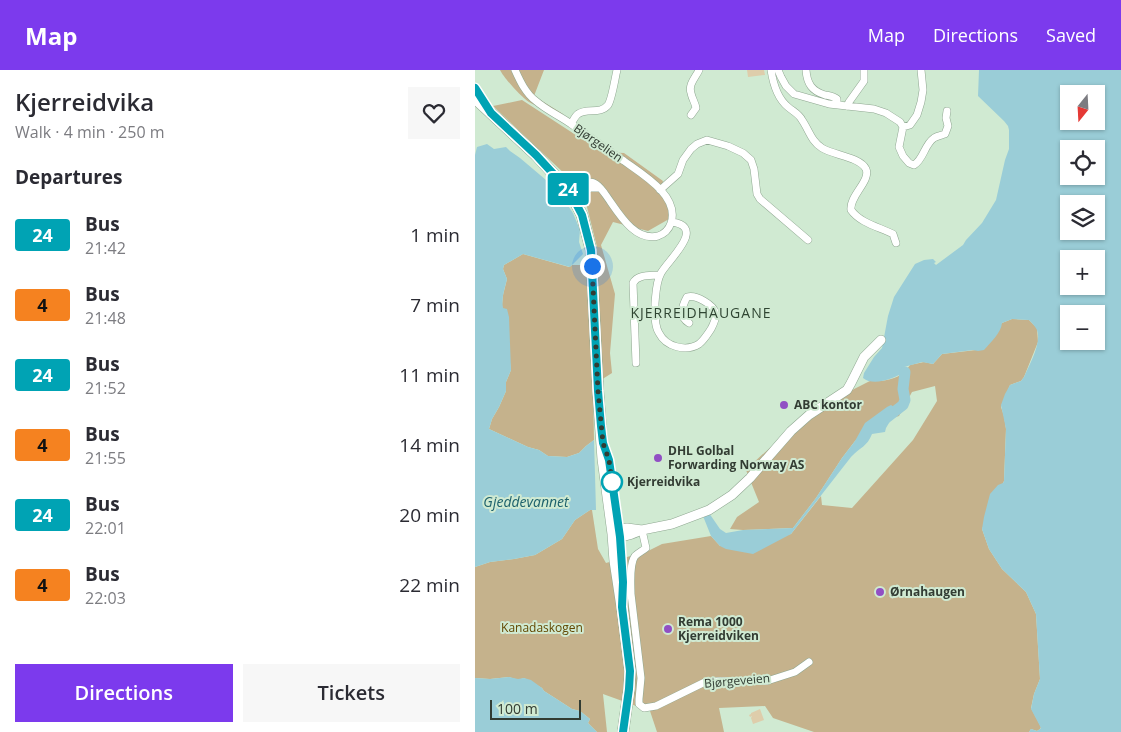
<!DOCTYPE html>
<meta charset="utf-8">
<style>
:root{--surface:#fff;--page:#f7f7f7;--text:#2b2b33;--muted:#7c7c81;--accent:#7c3aed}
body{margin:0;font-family:"Open Sans",sans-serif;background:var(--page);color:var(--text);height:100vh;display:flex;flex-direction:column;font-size:19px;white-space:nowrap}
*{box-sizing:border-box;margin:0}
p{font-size:16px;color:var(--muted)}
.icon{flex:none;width:28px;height:28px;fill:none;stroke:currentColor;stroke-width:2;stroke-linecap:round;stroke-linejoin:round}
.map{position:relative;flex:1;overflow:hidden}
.sheet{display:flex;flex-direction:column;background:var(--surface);width:475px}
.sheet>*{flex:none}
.badge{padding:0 10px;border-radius:4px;font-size:18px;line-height:32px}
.needle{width:32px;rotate:198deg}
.tools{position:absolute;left:585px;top:15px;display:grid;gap:10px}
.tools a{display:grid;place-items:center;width:45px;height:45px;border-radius:0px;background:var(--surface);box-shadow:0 1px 4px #0004;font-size:25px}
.scale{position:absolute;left:15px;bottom:12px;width:91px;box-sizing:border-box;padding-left:5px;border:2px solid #323c33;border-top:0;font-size:14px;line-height:18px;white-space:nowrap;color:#323c33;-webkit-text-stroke:4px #d0ead2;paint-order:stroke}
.you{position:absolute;width:25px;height:25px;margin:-12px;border:4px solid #fff;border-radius:50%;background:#1a73e8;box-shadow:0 0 0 8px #1a73e833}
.map>.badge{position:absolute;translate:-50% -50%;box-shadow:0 0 0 2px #fff}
h2{padding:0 15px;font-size:19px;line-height:45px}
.round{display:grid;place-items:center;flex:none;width:52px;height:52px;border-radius:0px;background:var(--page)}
.summary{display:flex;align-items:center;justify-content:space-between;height:85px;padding:0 15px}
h1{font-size:24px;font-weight:600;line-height:38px}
.action{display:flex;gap:10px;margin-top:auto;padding:10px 15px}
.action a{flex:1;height:58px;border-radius:0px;background:var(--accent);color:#fff;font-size:20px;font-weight:600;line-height:58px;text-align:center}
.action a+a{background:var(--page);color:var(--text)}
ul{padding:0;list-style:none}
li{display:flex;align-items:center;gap:15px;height:70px;padding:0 15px}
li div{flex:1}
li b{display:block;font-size:19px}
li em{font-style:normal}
li .badge{min-width:55px;font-weight:700;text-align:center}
header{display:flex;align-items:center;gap:30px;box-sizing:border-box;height:70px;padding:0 25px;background:var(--accent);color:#fff}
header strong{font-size:24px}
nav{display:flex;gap:28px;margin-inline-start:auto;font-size:18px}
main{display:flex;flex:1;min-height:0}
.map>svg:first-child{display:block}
.green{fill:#decdab}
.forest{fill:#c5b28c}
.water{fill:#9acdd7;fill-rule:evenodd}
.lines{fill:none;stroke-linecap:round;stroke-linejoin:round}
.river{stroke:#9acdd7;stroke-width:11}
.minor-casing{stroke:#8fa791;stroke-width:8}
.tertiary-casing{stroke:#8fa791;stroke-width:10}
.primary-casing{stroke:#8fa791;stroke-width:12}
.minor{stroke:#fff;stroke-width:7}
.tertiary{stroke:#fff;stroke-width:9}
.primary{stroke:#fff;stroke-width:11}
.line-casing{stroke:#fff;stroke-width:11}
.line{stroke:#00a3b4;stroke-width:8}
.walk{stroke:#323c33;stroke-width:5;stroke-dasharray:0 9}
.poi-dot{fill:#914fc4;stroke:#d0ead2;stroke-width:2}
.stop-dot{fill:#fff;stroke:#00a3b4;stroke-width:2.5}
.labels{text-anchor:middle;stroke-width:4;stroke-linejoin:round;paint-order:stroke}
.street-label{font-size:12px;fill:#323c33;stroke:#d0ead2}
.poi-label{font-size:12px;font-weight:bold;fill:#323c33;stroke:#d0ead2;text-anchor:start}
.stop-label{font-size:12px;font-weight:bold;fill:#323c33;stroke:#d0ead2;text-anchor:start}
.park-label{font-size:12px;fill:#624701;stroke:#d0ead2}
.neighbourhood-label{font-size:14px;letter-spacing:1px;fill:#2f4532;stroke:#d0ead2}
.water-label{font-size:14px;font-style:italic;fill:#1d616c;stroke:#d0ead2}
</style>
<header>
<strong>Map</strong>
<nav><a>Map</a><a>Directions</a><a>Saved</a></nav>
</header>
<main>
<section class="sheet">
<div class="summary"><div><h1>Kjerreidvika</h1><p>Walk · 4 min · 250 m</p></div><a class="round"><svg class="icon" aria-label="heart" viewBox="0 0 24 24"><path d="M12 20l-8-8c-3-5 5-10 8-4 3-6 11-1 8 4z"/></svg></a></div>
<h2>Departures</h2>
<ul>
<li><span class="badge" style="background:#00a3b4;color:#fff">24</span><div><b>Bus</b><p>21:42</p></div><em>1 min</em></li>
<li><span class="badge" style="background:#f58220;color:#111">4</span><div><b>Bus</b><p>21:48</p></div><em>7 min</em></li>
<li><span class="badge" style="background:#00a3b4;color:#fff">24</span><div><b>Bus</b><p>21:52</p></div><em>11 min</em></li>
<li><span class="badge" style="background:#f58220;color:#111">4</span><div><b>Bus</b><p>21:55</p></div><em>14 min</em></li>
<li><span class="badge" style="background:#00a3b4;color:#fff">24</span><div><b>Bus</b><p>22:01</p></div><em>20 min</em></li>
<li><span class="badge" style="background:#f58220;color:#111">4</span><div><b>Bus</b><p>22:03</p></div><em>22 min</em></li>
</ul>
<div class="action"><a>Directions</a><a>Tickets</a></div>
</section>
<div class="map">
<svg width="646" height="662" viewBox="0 0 646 662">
<rect width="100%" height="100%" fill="#d0ead2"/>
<path class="green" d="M272,0H289L290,5L273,7Z
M285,639L289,650L278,654L276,648L277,646L275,647L274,645L276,644V643Z"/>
<path class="forest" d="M25,0H69L59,26L88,44C78,43 63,37 54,32C46,27 29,8 25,0Z
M47,30L127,82L149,83L188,111L185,123L201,145L173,161L138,152L126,175L140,224L135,283L137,303L118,315L119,370L111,376L104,383L92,387L73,386L64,380L53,377L14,359L17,349L24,337L31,321V312L36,300L27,235L28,225L32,209L28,199L29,195L48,184L94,197L97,195H119L122,177L112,137L93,107L18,36Z
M537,249L554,250L562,258L563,272L549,307L546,311L535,315L526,337L529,346L531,359L529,411L507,459L514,479L527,499L551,522L561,544L565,609L559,624L556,638L566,657L565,659L562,661L556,659L554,662H339L298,648L290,636L244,638L249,662H182L175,641L128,624L132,662H122L113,653L115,649L105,641L97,639L80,628L69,621L67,618L49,608L43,610L34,607L15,609L0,608V497L15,492L39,489L60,485L87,469L100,450L115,440H117L123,479L131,493L173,481L187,474L236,466L245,476L316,464L346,426L347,435L377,438L438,370L462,331L460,316L437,322L424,346L417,348L421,341L380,371L367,388L341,428L318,458L268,460L255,459L262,447L284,432L271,400C305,367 339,340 381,318C386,316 390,313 395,311C398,310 402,311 406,311C419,309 428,306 435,295L449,292L458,294L467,284L501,280L527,253Z"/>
<path class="water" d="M504,0H646V662H554L556,659L562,661L565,659L566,658L556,639L559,624L565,609L561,544L551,522L527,499L514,479L507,459L509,447L515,424L523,415L528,413L529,411L531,359L526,335L530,324L535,315L546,311L549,307C554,295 567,273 562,260C560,256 557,253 554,250L537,249L527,253C526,263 516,272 509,280L503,281L498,280L467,284L458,294L447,292L429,297L430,302C419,308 399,317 388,308L389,303L399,287L407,278L413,246L419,227L440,194L449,190L458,189L461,192L459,193L461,195L488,175L491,170L507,153L521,130L530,90L534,79V60L533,56L529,51L503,26ZM594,24H621V51H594ZM594,79H621V106H594ZM594,134H621V161H594ZM594,189H621V216H594ZM594,244H621V271H594Z
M12,74L19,79L31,77L35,81L45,88L71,110L79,115L98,143L105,160L104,172L108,184L95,197L48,184L29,195L28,199L32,209C30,218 26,228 28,238L32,239L34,247L36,300L31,312V321L24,337L17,349L14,359L53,377L64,380L73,386L92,387L104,383L111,376L119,370L121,440H115L100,450L87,469L60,485L39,489L15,492L0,497V85L2,77Z
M416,335L419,337L421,341L411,358L410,362L397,364C392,377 385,377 376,387L316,464L278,484L251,479L245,476L236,466L228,446L234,443L245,459L251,463L268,460L318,458L341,428L367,388L380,371L390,353L412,337Z
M34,607L43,609L49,608L56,610L67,618L69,621L80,628L97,639L105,641L115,649L113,653L122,662H0V608L15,609Z"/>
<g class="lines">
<path class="river" d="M410,349L428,335L430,330L428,319L430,302"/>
<defs>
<path id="minor" d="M40,0C45,11 51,24 61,31C71,40 85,46 96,54C114,66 131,79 149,91C167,104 205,126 196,153C194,159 189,164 183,166C158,172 142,140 130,124C127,120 124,115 119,113C112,110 101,118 95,122
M296,0C298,13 303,29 313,37C319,42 324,44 327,50C334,60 336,71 347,78C358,85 385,87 391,99C396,111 374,126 376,140C385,153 404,157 418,164L421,173
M303,0L306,7L311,16L319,24L354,34L399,39L411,43L425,52L428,57L424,77L428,86L434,93L439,95C449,89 449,75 459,68C462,66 467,65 470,64L473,56L471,48L472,41
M331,0C332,14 337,21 350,25C356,26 358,26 362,29V35
M372,36L374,32L389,11V0
M216,45L221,38C220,32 217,29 216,23C213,14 221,7 224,0
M96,54C98,51 100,46 103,44C112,37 125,45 133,35C137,29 140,8 142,0
M428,57L435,55L442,45L446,32L448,20L446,0
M185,120L203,104L208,90L216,79L222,74L232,70L253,76L268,83L276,90L279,99L282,124L285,129L333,170
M99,128L115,118H125
M197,152C232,157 193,190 186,203C181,212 181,223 180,233C180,242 179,255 184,263C191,277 211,282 224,274C229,270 232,265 236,259C243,246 243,239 229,231C224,228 218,225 212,227C207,236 204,247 214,253
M161,293L158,213C163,204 175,206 185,205
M167,460L171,478C167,481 163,483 160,486C154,494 156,515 156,524L166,608L164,629V634L169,638L181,636L230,612L243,611H292L320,602L334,592"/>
<path id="tertiary" d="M167,460C157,464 149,469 138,464L144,459L152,458L167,460L197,454L234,440L257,425L275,408L316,361L334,345L372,320L376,313L389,287L406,270"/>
<path id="primary" d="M0,27L3,31L61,85L95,122L107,145L116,180L123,321L128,389L138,464L140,491L147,537L155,601L154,619L148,662"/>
</defs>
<use href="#minor" class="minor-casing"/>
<use href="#tertiary" class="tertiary-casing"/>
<use href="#primary" class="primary-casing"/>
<use href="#minor" class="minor"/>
<use href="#tertiary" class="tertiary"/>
<use href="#primary" class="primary"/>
</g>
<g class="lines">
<defs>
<path id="line" d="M0,18L16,43L61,85L95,122L107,145L116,180L123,321L126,356L128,373L134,390L145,467L148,512L147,537L155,601L154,619L148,662"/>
</defs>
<use href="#line" class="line-casing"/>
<use href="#line" class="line"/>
<path class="walk" d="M117,196L123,321L128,373L134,390L138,418L137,412"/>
</g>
<g class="poi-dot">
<circle cx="309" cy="335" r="5"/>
<circle cx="183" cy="388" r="5"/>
<circle cx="405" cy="522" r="5"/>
<circle cx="193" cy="559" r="5"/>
</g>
<circle class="stop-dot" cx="137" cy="412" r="10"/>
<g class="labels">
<g class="street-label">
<text transform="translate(123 73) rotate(35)" y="4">Bjørgelien</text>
<text transform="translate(262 611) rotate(-5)" y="4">Bjørgeveien</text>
</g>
<g class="poi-label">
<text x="319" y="339">ABC kontor</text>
<text x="193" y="385">DHL Golbal<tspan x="193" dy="14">Forwarding Norway AS</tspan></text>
<text x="415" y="526">Ørnahaugen</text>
<text x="203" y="556">Rema 1000<tspan x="203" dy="14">Kjerreidviken</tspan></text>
</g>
<g class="stop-label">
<text x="152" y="416">Kjerreidvika</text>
</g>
<g class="park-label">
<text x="67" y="562">Kanadaskogen</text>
</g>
<g class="neighbourhood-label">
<text x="226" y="248">KJERREIDHAUGANE</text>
</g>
<g class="water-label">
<text x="51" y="437">Gjeddevannet</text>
</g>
</g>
</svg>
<div class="tools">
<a><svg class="needle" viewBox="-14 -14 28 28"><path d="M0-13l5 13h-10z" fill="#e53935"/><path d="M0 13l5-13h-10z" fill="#7c7c81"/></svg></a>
<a><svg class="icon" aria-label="locate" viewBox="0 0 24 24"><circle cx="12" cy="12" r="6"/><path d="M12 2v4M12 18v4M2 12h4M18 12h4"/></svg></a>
<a><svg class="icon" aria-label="layers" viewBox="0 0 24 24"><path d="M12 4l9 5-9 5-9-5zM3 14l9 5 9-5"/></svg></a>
<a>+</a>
<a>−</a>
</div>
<div class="scale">100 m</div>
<div class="you" style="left:117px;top:196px"></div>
<b class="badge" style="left:93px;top:119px;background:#00a3b4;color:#fff">24</b>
</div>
</main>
